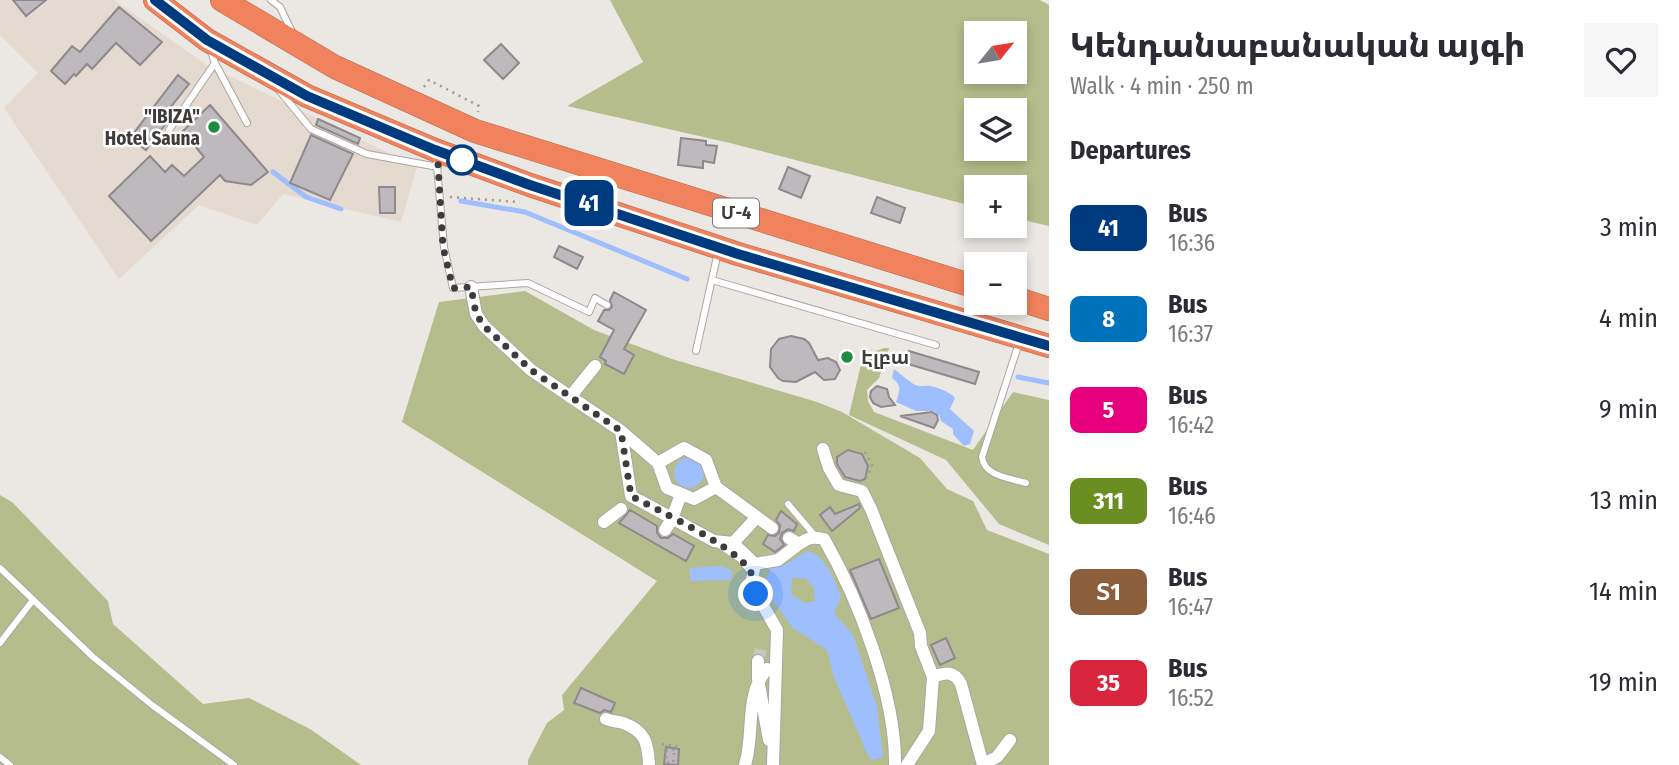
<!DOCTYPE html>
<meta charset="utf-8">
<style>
:root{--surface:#fff;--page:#f7f7f7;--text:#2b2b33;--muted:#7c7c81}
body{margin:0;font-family:"Fira Sans Condensed","Noto Sans Armenian",sans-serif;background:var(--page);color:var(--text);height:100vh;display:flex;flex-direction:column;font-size:26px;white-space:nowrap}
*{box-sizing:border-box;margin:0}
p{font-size:23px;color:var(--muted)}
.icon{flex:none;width:38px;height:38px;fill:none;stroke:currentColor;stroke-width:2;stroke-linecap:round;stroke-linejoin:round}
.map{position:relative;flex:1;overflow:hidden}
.drawer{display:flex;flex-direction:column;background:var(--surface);width:630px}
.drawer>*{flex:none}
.badge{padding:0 14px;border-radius:10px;font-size:24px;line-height:46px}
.needle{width:46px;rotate:60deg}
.fabs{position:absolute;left:964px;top:21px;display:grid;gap:14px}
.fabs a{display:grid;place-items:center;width:63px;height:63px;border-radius:0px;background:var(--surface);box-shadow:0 4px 10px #0003;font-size:35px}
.you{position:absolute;width:35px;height:35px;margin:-18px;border:5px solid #fff;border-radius:50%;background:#1a73e8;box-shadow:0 0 0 10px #1a73e833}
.map>.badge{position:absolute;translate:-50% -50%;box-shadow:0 0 0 4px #fff}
h2{padding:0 21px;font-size:26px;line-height:63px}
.round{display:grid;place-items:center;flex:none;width:74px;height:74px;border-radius:0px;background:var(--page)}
.head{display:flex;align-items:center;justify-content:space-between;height:119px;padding:0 21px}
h1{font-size:33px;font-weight:800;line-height:52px}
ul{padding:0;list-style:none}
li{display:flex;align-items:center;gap:21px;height:91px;padding:0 21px}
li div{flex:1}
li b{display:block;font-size:26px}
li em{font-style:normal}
li .badge{min-width:77px;font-weight:700;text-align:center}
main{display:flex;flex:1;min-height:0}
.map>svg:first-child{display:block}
.built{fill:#e4dad0}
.green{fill:#b4bd8b;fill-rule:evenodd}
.water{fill:#9fbefe;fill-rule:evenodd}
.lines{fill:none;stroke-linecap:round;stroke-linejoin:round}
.stream{stroke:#9fbefe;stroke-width:5}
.building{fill:#bdb9bc;stroke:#8d898c;stroke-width:2}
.street-tunnel{stroke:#c8c5c1;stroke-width:12;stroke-dasharray:12 6;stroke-linecap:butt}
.lane-casing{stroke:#aaa6a2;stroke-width:8}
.street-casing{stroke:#aaa6a2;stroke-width:14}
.highway-casing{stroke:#b26a51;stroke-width:24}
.path{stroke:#9d9a98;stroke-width:2.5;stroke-dasharray:2 5;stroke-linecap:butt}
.lane{stroke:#fff;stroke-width:6}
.street{stroke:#fff;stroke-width:12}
.highway{stroke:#f0825d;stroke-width:23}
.line-casing{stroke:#fff;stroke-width:16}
.line{stroke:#003b80;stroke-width:10}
.walk{stroke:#3e3c3b;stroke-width:7;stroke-dasharray:0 12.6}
.poi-dot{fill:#1f8a40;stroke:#fff;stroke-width:2.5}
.stop-dot{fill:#fff;stroke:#003b80;stroke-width:3.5}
.labels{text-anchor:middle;stroke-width:5;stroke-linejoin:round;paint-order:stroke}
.shield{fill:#fff;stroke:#787676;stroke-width:2}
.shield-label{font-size:18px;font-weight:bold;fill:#3e3c3b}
.poi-label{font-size:19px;font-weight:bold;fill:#3e3c3b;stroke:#fff;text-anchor:end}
</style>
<main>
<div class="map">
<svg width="1049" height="765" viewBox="0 0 1049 765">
<rect width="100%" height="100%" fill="#ebe7e3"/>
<path class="built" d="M0,0H114L207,65L417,167L401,222L283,194L257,225L199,205L119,279L4,108L38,73L0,35Z"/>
<path class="green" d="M610,0H1040L1049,5V226L1015,218V187H976V207L730,143L567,106L643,62ZM1015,33V72H976V33ZM1015,110V149H976V110Z
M525,291L594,330L672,359L817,402L842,412L920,458L947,489L973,501L987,530L1049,554V765H528V760L547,723L564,710L562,695L657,581L402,422L439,302Z
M884,348H889L879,378L867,390L868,401L874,412L973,450L1013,392L1049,400V545L999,524L946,460L849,415L863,356Z
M0,495L12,502L108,601L113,624L203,704L249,698L310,729L361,765H0Z"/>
<path class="water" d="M894,369C901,374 911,384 918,386C922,387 926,385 930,386C937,387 952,393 955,398L950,409L974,431L970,444L964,446L953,434V429L941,421L939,415L933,411H916L896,402C900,391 902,385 892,378Z
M674 473a15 15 0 1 1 30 0a15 15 0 1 1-30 0Z
M808,551C825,555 836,582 841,597L834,613L853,635L877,706L883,757L873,760L869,758L834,677L827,650L793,628L768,594L761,591L771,568L782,566ZM792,578H805L814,588L815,601L805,603L791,594Z
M720,566L732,570L731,580L690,581V568Z"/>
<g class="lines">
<path class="stream" d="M273,172L306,197L341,209
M461,201L525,212L687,279
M1018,377L1049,383"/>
</g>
<path class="building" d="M13,0H46L26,16Z
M119,7L162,42L140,65L116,43L92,69L87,64L76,76L74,74L65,84L51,71L72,46L80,52Z
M501,44L519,63L503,79L484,60Z
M178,75L189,84L166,113L171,117L146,150L130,138Z
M210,105L268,172L251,185L225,181L220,175L151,241L109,196L150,156L165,172L172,165L184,176L204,157L183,131Z
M318,119L360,138L358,144L316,125Z
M311,135L353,154L330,200L290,183Z
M681,138L706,141V145L717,146L714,163L703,161V168L678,165Z
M788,167L810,176L801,198L779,189Z
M379,187H395V213H380Z
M877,197L905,208L900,223L871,213Z
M559,246L583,257L577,269L554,257Z
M614,292L646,310L624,349L634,355L624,374L605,364L606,361L600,357L614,330L598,321L604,310H609L612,307L610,300Z
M791,336L804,339L809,343L818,360L828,358L836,362L840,370L835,379L824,380L815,372L796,382L783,381L778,378L770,367L771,349L779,339Z
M909,351L979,372L975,384L905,363Z
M877,386L887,389L889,397L895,405L881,407L873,403L870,397L871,391Z
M932,412L937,415L938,420L934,428L900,416Z
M848,450L862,454L868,466L865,479L860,481L845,477L837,464V457Z
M859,504L860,508L832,531L820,515L830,507L835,514Z
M630,510L657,526V533L661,538H668L673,534L694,546L686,561L619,523Z
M781,511L797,524L794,531L788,529L782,533L780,539L784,545L775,552L763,544L768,535L775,536L779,533L780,525L776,520Z
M879,559L899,608L871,619L850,570Z
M946,638L955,658L940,665L931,645Z
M581,688L615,703L611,712L604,710L600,713L574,703Z
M666,747L679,749L678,765L664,764Z"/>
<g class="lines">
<path class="street-tunnel" d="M758,661L761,648"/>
<defs>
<path id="lane" d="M271,0L280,7L292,32
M210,49L215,63L247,123
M279,90L311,129L367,154L438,167
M169,130L215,63
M436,155L444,247L453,288L528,283L589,312L595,298L607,305
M712,280L936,345
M1019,343L982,457C984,476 1009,478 1026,483
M696,351L718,252
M788,504L816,537
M719,545L740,559L752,574
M0,568L93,657L152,705L234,765
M0,643L33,600
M0,757L10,765"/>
<path id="street" d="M471,287L476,314L484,326L531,370L621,431L631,496L714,541L733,543L755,564
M570,397L595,366
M621,431L658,463L667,488L694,499L716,487L757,517
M823,449L829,468L839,485L862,491L871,509L920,633L921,646L933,677L929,731L907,765
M658,463L684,448L706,460L716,487
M604,522L621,509
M665,530L672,519L681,494
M789,538L799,544C808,538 813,536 824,539C858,598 896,696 895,765
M733,543L757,517L772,528
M755,564L751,584L777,630L773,765
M755,564L778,560L799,544
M758,661V679L769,740
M933,677C947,672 954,671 961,684L983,765
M606,719C612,722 617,721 623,723C646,731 648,744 649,765
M983,764L997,757L1010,740
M745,765C755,733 744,696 767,669"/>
<path id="highway" d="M155,0L207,40L307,96L435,150L530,185L738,254L1049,346
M222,0L335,67L475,131L976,287
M1015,298L1049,309"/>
</defs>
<use href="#lane" class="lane-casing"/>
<use href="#street" class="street-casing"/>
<use href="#highway" class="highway-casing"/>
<path class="path" d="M424,87L429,80L479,106L478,112
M450,197L520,202
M865,452L872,465L867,478
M662,744L676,746V748
M674,753L673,763L666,762L667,749L676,750"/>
<use href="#lane" class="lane"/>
<use href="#street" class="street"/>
<use href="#highway" class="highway"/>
</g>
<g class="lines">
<defs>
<path id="line" d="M155,0L207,40L307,96L435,150L530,185L738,254L1049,346"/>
</defs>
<use href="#line" class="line-casing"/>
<use href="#line" class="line"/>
<path class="walk" d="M462,160L438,164L443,247L453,288L471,287L476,314L484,326L531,370L621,431L631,496C657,510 740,548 751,573C753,579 752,586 756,594"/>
</g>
<g class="poi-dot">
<circle cx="214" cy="127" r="7"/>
<circle cx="847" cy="357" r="7"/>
</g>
<circle class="stop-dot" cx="462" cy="160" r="14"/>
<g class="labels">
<rect class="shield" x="713" y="198.5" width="46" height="29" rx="5"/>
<g class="shield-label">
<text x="736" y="219">Մ-4</text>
</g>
<g class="poi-label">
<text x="200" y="123">"IBIZA"<tspan x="200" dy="22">Hotel Sauna</tspan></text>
<text x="861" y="364" text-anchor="start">Էլբա</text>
</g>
</g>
</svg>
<div class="fabs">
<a><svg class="needle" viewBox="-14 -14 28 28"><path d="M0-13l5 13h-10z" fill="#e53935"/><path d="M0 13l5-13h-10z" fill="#7c7c81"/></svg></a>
<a><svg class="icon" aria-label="layers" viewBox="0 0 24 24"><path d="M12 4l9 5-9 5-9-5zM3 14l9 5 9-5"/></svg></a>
<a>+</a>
<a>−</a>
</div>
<div class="you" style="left:756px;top:594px"></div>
<b class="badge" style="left:589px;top:203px;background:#003b80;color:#fff">41</b>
</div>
<section class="drawer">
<div class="head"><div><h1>Կենդանաբանական այգի</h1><p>Walk · 4 min · 250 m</p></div><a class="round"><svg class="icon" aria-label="heart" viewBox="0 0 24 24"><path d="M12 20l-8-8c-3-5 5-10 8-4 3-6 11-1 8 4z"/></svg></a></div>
<h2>Departures</h2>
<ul>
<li><span class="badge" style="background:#003b80;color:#fff">41</span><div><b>Bus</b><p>16:36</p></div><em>3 min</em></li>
<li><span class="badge" style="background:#0072bc;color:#fff">8</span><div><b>Bus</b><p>16:37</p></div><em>4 min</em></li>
<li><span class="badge" style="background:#e6007e;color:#fff">5</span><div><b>Bus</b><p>16:42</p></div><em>9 min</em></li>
<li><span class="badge" style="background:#6b8e23;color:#fff">311</span><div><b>Bus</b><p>16:46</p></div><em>13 min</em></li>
<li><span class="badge" style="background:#8b5e3c;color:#fff">Տ1</span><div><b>Bus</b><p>16:47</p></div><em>14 min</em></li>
<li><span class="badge" style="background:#d7263d;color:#fff">35</span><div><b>Bus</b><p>16:52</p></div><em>19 min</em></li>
</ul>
</section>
</main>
